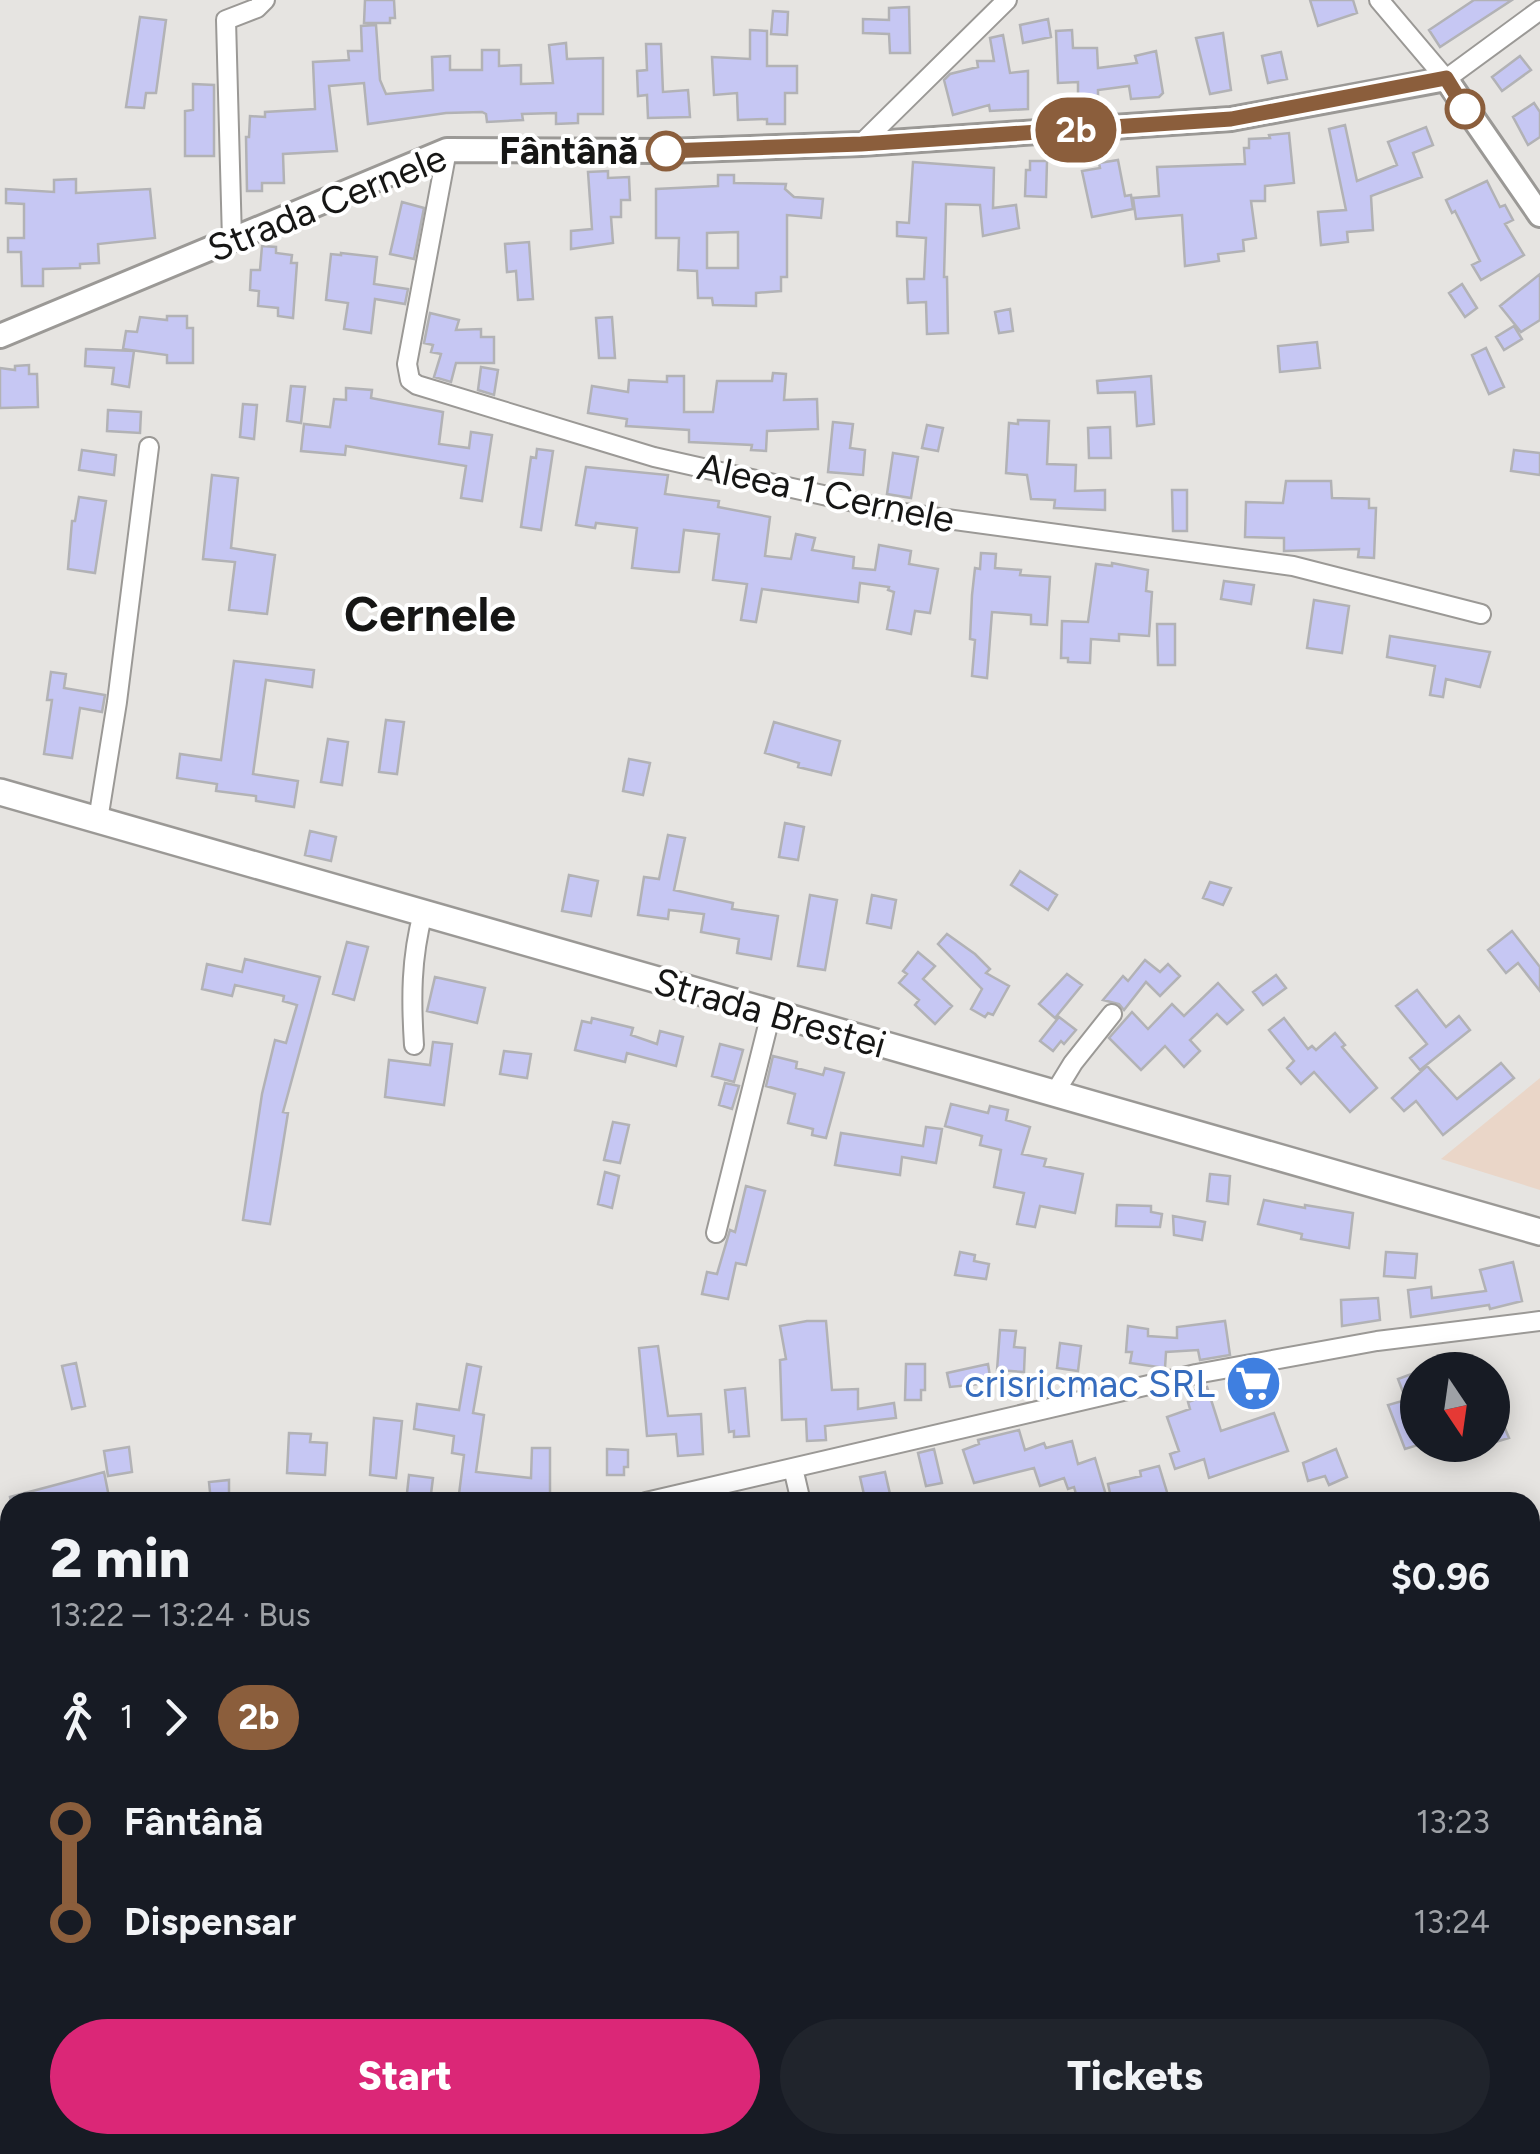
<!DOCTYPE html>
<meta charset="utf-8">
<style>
:root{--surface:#171b24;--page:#20242c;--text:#f1f3f6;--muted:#9ea1a6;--accent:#db2777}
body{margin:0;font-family:Figtree,sans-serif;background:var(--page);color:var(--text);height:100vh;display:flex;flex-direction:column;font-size:38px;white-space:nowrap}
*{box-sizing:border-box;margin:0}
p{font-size:32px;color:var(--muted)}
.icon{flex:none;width:55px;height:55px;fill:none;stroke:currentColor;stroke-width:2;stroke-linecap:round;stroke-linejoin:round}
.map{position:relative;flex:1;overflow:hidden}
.panel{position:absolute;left:0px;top:1492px;width:1540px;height:662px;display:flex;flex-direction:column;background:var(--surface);border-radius:30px 30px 0 0;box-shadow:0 5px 25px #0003}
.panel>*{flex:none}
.badge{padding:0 20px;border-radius:32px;font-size:35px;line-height:65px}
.needle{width:65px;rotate:167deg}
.fabs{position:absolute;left:1400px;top:1352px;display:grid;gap:20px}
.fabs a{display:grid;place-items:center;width:110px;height:110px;border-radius:50%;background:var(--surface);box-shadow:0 5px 25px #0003;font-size:50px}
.map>.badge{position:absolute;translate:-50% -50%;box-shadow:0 0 0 5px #fff}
.legs{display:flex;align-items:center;gap:15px;height:110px;padding:0 50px;font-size:32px}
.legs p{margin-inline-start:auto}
.overview{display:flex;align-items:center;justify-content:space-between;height:170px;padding:0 50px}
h1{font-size:55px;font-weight:800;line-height:75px}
.cta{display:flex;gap:20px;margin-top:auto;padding:20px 50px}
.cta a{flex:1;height:115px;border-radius:60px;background:var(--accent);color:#fff;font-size:40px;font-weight:800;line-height:115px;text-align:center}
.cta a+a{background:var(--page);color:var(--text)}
ul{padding:0 50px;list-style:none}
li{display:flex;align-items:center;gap:35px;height:100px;font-size:38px}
li i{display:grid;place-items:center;width:15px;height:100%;margin:0 12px;background:currentColor}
li i::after{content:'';width:25px;height:25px;margin:-12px;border:8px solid;border-radius:50%;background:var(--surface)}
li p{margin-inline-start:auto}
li:first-child i{background:linear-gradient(#0000 50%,currentColor 0)}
li:last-child i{background:linear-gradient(currentColor 50%,#0000 0)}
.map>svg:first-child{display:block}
.education{fill:#ead6c8}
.grass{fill:url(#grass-tufts)}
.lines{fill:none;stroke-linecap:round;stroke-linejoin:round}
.stream{stroke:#48a4ca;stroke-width:5}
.building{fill:#c6c7f3;stroke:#b2b2b5;stroke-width:2.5;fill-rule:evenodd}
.minor-casing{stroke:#9b9996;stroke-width:22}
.tertiary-casing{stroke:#9b9996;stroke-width:28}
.secondary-casing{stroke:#9b9996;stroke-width:30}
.path{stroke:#8a8987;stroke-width:4;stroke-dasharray:8 5;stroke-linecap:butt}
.minor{stroke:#fff;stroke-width:18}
.tertiary{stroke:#fff;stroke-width:22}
.secondary{stroke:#fff;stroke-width:25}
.line-1-casing{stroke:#fff;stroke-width:22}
.line-1{stroke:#8b5e3c;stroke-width:15}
.stop-1-dot{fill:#fff;stroke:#8b5e3c;stroke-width:5}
.labels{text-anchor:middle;stroke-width:8;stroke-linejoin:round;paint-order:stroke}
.stop-label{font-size:38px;font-weight:bold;fill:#161615;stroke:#fff;text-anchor:end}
.street-label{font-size:38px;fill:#161615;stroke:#fff}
.shop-label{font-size:38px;fill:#366cbe;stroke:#fff;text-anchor:end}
.district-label{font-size:48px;font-weight:bold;fill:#161615;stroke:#fff}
</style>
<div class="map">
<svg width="1540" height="2154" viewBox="0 0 1540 2154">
<defs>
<pattern id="grass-tufts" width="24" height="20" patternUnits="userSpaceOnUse" patternTransform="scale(2.5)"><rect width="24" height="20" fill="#afb88b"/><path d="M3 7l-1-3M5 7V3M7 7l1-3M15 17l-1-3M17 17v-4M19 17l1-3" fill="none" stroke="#969d77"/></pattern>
</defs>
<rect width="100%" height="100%" fill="#e6e4e1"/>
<path class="education" d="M1540,1078V1190L1441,1159Z"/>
<path class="grass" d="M10,1898V2145H1396L1398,2154H0V1906Z"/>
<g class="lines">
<path class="stream" d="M0,1853H10
M1353,2145L1356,2154"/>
</g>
<path class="building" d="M365,0H394L395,18H390V23H364Z
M1310,0H1353L1357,13L1318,26Z
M1474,0H1512L1440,47L1429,30Z
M909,7L910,53H890L889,34L863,33V19L889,20V8Z
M773,11L788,12L787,35L771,34Z
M140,17L166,20L156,93H146L144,108L126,107Z
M1048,19L1051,37L1023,43L1020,25Z
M376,25L380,80L386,94L433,90L432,57L450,56V70H482V50H499V66L521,65V84L553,83L549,45L566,43L567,59L603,58V114H578V123L556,124V113L522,114L523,120L487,122L486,114L482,112L446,113L368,124L364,83L329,86L337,151L283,154L284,183H262V191H247L246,137H249L250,116L265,117V112L315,109L313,62L349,60L348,51H362L361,26Z
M750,30L767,31V66H797V93H785V124H767V119L738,120L737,93L714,95L712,57L750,59Z
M1072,30L1073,48H1097L1098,68L1137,63L1135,56L1156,51L1163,93L1159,97L1131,99L1129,86L1098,90V101L1078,102V82L1058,83L1056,31Z
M1223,33L1231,90L1210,94L1196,38Z
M1003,35L1010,73L1028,71V109L990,111L989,105L953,115L944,80L950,74L978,67L977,61H994L990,38Z
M646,44H661L663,92L688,90L690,117L648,118L647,95L638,96L637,71L647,70Z
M1281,52L1287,79L1268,83L1262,56Z
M1520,56L1531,70L1502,91L1492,77Z
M193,84L214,85V156H185V111L193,110Z
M1534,103L1540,112V137L1528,145L1513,117Z
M1345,125L1357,181L1397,165L1388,142L1426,127L1433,145L1413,153L1422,177L1371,196L1373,230L1347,232L1348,242L1321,245L1318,212L1346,210L1329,129Z
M1289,133L1294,183L1265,186V201H1251L1256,238L1243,240L1244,251L1218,254L1219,261L1185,266L1182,215L1136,219L1133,198L1159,196L1157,167L1245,164L1244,148H1249V139L1270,138L1269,135Z
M1118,160L1125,196L1131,195L1133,209L1092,217L1082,171L1100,168L1099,163Z
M1030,161H1047L1046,197L1025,196L1026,170H1030Z
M913,162L994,168L993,208L1016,205L1019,228L983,236L980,205L946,204L944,277H947L948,333L927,334L926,302L908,303L907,279H924L926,238L897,236V222L909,223Z
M608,171V178L629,177L630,200H621V217H611L613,243L571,249V231L592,229L588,172Z
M718,175H734V183L786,184L785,189L794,197L823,199L821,218L787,215V277H781V291L756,293V306L713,305L712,298H698L697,271L678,270L679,238H656V189L718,186ZM738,232V268H707V233Z
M76,179V193L150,189L155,238L98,244L99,263L80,264V268L43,269V286H22L21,252H8V238H24V204L6,203V189L54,192V180Z
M1487,181L1500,207L1505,205L1513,220L1505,224L1524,255L1481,280L1472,265L1480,261L1455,211L1452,213L1446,200Z
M402,202L424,208L414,259L390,254Z
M529,242L533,299L518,300L516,271L507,272L505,244Z
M262,246L276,247V253L292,255L291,263H297L293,318L278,316V308L258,306L259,291L250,290L251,270H260Z
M341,253L377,257L374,284L408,289L405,304L375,299L371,333L344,329L348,303L326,300L331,254L341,255Z
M1540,274V320L1521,332L1500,306Z
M1462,284L1477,308L1465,317L1449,293Z
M1010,309L1013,331L999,333L995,312Z
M430,313L459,320L456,330L481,329V337H494V363H456L451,382L434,377L441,354L431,352L433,345L424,343Z
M167,316H187V328H193V363H167V355L123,349L126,331L137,332L140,317L167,320Z
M612,317L615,358H599L596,318Z
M1514,326L1522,339L1504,350L1496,337Z
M1317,342L1320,368L1280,372L1278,346Z
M1486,348L1504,387L1489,394L1472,355Z
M86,349L134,351L129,387L112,384L114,368L85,366Z
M29,365V374H37L38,407L0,408V368L15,370V366Z
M481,367L498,370L494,395L478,390Z
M773,373L786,374L784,400L817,399L818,429L767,431L766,451L751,450L752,445L689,442V430L626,426L627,419L588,413L592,386L628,392L629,380L667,382V376H684V412H713L717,381H772Z
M1151,376L1154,424L1137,426L1135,392L1098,393L1097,381Z
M291,386L305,387L301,423L287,421Z
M346,388L372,390L371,398L443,412L439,444L469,448L471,432L492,435L482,501L461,498L466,466L346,446L345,455L301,451L304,424L330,427L334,399L346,400Z
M243,404L257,405L254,439L240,437Z
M108,410L141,412L140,433L107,431Z
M1018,420L1049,421L1047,464L1076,465L1075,491L1105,490V510L1054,508L1055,500L1031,499L1027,475L1006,473L1009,423L1018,424Z
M833,422L853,424L850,448L865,450L863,475L828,472Z
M927,425L943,428L938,451L922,448Z
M1110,427L1111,458H1089L1088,428Z
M537,449L553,451L541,530L521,527L531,457L536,458Z
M82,450L116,455L114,475L79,470Z
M1514,450L1540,453V475L1511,471Z
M893,453L918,457L911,498L887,494Z
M586,467L668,475L665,494L719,501L718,507L770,517L765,556L791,559L796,534L815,538L812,550L854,557L853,568L875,570L879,545L911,551L909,564L938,569L930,613L915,611L911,634L887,629L894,592L888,590L889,587L860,583L858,602L762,589L756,622L741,620L747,584L713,580L719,534L684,530L679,572H673L632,568L637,528L596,523L595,528L576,525Z
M212,475L238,478L231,548L275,555L267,614L229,610L235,562L203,559Z
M1286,481H1331L1332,498L1369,499V508H1376L1374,558L1358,557L1359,549L1284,551V538L1245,537L1246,502L1283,503Z
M1172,490H1187V531H1173Z
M79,497L106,501L95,573L68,569L72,521H75Z
M981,553L996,554L995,568L1021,570L1020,575L1050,577L1047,625L1031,624V615L992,612L987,678L972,676L975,640L970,639L972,595L975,568L980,569Z
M1112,563L1148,570L1146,591L1152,592L1149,636L1119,634V641L1091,639L1090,663L1068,662V658H1061L1062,621L1088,622L1096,564L1112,566Z
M1224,581L1254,585L1251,604L1221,599Z
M1314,600L1349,606L1342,653L1307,648Z
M1157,624H1175V665H1158Z
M1390,636L1490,652L1480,687L1446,679L1443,697L1430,695L1435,666L1387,657Z
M234,661L314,670L312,687L266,680L253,774L298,781L294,807L256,801V796L216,791L217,784L177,778L180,754L221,760Z
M51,672L66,674L64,688L105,695L102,712L80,708L72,758L44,754L52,700H47Z
M386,720L404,722L397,774L379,772Z
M774,722L840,741L831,775L798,767L799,763L765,753Z
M328,739L348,742L342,785L321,782Z
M629,759L650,763L643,795L623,791Z
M785,823L804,827L798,860L779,857Z
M310,831L336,837L331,861L305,855Z
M668,835L685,838L674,890L733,903L732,909L778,916L771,959L737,953L739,939L701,932L704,914L669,910L668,919L638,915L644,877L659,879Z
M1020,871L1057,895L1048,910L1011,885Z
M569,875L598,881L591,916L562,911Z
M1210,882L1231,888L1223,905L1203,898Z
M810,895L837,900L825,970L798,966Z
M872,895L896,900L891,928L867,923Z
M1512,931L1540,967V991L1518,963L1506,973L1488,950Z
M947,934L975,954L990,969L986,973L1009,986L993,1015L988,1013L985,1017L971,1009L982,989L938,944Z
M347,942L368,947L354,1000L333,994Z
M918,952L935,966L923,979L952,1006L935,1024L915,1005L919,1000L899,983L907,974L903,971Z
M245,959L320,977L283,1112L288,1113L270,1224L243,1220L262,1094L275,1040L286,1043L297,1005L283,1001L284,996L235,985L232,996L202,989L207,964L242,972Z
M1145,960L1160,972L1168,964L1180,976L1160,996L1146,982L1124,1010L1119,1004L1103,1000L1123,976L1128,981Z
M1067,974L1082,985L1055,1018L1039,1004Z
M1276,975L1286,988L1263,1005L1253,992Z
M435,977L485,988L477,1023L427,1011Z
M1218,983L1243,1010L1227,1024L1217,1014L1190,1040L1200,1051L1184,1067L1165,1046L1141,1070L1109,1038L1132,1012L1148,1029L1172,1004L1184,1016Z
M1417,990L1446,1027L1459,1016L1470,1030L1420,1070L1410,1058L1427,1044L1396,1006Z
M1059,1017L1076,1030L1064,1044L1061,1041L1053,1051L1040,1041Z
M592,1018L633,1028L631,1035L657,1044L660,1031L683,1037L676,1066L627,1053L625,1062L575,1050L582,1021L591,1023Z
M1284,1018L1308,1049L1312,1046L1316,1050L1335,1033L1345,1045L1342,1047L1377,1088L1350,1112L1314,1072L1301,1084L1287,1068L1294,1061L1269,1030Z
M433,1042L452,1044L444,1105L385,1097L389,1060L430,1065Z
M720,1044L743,1050L734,1082L712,1076Z
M504,1051L531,1054L527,1078L500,1074Z
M773,1056L797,1062L796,1068L823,1075L825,1068L844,1073L826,1138L812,1135L813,1129L788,1123L795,1094L766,1086Z
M1501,1063L1514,1078L1443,1135L1416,1101L1404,1111L1392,1098L1427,1066L1457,1099Z
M725,1083L739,1086L732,1109L719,1105Z
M951,1104L988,1113L990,1106L1008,1110L1006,1120L1030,1127L1022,1154L1046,1159L1044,1166L1083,1174L1075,1213L1040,1206L1035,1227L1017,1224L1024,1193L994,1187L1001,1150L980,1145L982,1136L945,1126Z
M613,1122L629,1125L620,1163L604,1160Z
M926,1127L942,1129L936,1163L902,1157L900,1175L835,1165L841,1133L923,1146Z
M605,1172L619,1176L612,1208L598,1204Z
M1210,1174L1230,1176L1228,1204L1207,1201Z
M746,1186L765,1191L746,1265L736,1263L728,1299L702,1294L707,1272L717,1274L730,1230L735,1232Z
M1264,1200L1305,1208V1205L1353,1213L1349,1248L1301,1239L1302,1234L1258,1224Z
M1117,1205L1151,1206V1212L1162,1214L1160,1227L1116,1226Z
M1173,1216L1205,1222L1202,1240L1174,1235Z
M960,1252L975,1255L974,1261L989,1264L986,1279L955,1275Z
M1386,1252L1417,1254L1415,1278L1384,1276Z
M1513,1262L1522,1301L1490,1309L1489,1305L1411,1317L1408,1290L1431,1287L1432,1298L1486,1291L1480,1270Z
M1378,1298L1380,1320L1342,1326L1341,1300Z
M807,1321H826L832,1390L858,1389V1409L894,1403L896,1418L825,1426L826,1440L807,1441L806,1419L782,1420L780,1360L786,1359L780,1326Z
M1225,1321L1230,1355L1200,1360L1198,1350L1166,1352L1165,1368L1130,1363L1132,1352H1126L1128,1326L1148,1329V1336L1177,1338V1327Z
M1000,1330L1016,1331L1014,1347L1025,1348L1024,1372L997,1370Z
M1060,1343L1081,1346L1078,1371L1057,1368Z
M658,1346L668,1416L701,1414L703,1454L678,1456L676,1434L647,1436L639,1348Z
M76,1363L85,1406L72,1409L62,1366Z
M467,1364L481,1367L473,1413L484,1415L476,1472L531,1478L532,1448H550V1502L459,1494L464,1455L452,1453L454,1436L414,1429L417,1404L459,1410Z
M906,1364H925V1390H921V1400H905Z
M988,1364L991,1383L950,1387L947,1373Z
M1414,1373L1418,1382V1427L1410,1419L1418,1445L1405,1449L1388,1405L1406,1400L1398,1379Z
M1207,1387L1221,1431L1274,1413L1288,1451L1209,1478L1204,1459L1175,1469L1170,1454L1179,1451L1167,1417L1190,1409L1188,1402L1194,1400L1192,1391Z
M745,1388L749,1436L734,1437V1431L729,1432L725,1390Z
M1492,1398L1509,1438L1492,1443Z
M374,1418L402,1421L396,1478L370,1475Z
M1019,1430L1025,1450L1044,1443L1046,1448L1072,1441L1078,1464L1095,1458L1105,1492L1078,1501L1074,1487L1068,1489L1064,1478L1040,1486L1034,1468L974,1483L963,1450L979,1444L978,1440Z
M289,1433L311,1434L310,1442L327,1443L325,1475L287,1473Z
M129,1447L132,1472L108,1476L104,1451Z
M607,1449L628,1450V1467H624V1475H607Z
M934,1449L942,1483L926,1486L918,1453Z
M1336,1449L1347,1477L1329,1485L1325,1476L1308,1481L1303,1463Z
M1159,1466L1170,1502H1149L1147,1495L1112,1502L1108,1484L1141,1476L1140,1471Z
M104,1472L110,1502H11L10,1497Z
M885,1472L890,1494L865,1499L860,1477Z
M409,1475L433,1478L430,1502H406Z
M229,1480V1502H211L209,1482Z"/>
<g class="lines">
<defs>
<path id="minor" d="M1379,0L1446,79L1540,10
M861,144L1007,0
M447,150L407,364L410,380L417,385L654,457L903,513L1293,566L1481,614
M232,240L226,20L257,8L265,0
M98,820L117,702L149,447
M414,1045C411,999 411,958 423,913
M1054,1094L1073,1063L1112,1014
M716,1233L771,1013
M793,1468L801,1502
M646,1502L1196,1374L1377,1341L1540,1321
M0,1602L10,1601
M1530,1695L1540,1694
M0,1911L10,1905"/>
<path id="tertiary" d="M0,336L447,150L666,151L861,144L1231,119L1446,79L1540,215"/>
<path id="secondary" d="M0,792L1540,1232"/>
</defs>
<use href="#minor" class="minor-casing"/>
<use href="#tertiary" class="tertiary-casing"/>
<use href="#secondary" class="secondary-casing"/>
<path class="path" d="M476,2145L482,2154"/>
<use href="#minor" class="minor"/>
<use href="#tertiary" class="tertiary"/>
<use href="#secondary" class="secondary"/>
</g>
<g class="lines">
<defs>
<path id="line-1" d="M666,151L861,144L1231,119L1446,78L1465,109"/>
</defs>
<use href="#line-1" class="line-1-casing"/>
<use href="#line-1" class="line-1"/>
</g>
<defs>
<symbol id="supermarket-disc" viewBox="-11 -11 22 22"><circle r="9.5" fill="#3f7fe0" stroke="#fff"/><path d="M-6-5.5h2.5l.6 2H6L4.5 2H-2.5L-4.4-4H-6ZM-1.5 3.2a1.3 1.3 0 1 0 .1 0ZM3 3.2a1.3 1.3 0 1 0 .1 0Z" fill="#fff"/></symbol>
</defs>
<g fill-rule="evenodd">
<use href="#supermarket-disc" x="1222" y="1352" width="63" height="63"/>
</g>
<g class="stop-1-dot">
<circle cx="1465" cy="109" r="18"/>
<circle cx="666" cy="151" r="18"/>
</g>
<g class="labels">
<g class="stop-label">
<text x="638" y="164">Fântână</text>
</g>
<g class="street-label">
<text transform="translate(327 203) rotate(-22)" y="13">Strada Cernele</text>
<text transform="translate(826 493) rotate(12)" y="13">Aleea 1 Cernele</text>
<text transform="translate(770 1013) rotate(16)" y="13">Strada Brestei</text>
</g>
<g class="shop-label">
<text x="1215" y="1397">crisricmac SRL</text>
</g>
<g class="district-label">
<text x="430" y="631">Cernele</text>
</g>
</g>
</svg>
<div class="fabs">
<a><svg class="needle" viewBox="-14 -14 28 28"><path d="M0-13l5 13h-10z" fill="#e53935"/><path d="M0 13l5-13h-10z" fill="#9ea1a6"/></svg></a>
</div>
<b class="badge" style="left:1076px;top:130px;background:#8b5e3c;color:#fff">2b</b>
<section class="panel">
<div class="overview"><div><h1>2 min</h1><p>13:22 – 13:24 · Bus</p></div><b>$0.96</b></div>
<div class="legs"><svg class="icon" aria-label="walk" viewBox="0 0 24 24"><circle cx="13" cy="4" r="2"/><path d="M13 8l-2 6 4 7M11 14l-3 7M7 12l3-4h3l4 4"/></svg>1<svg class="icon" aria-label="forward" viewBox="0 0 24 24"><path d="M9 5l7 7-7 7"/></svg><b class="badge" style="background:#8b5e3c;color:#fff">2b</b></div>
<ul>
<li><i style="color:#8b5e3c"></i><b>Fântână</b><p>13:23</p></li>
<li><i style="color:#8b5e3c"></i><b>Dispensar</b><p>13:24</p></li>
</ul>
<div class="cta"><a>Start</a><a>Tickets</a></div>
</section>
</div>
